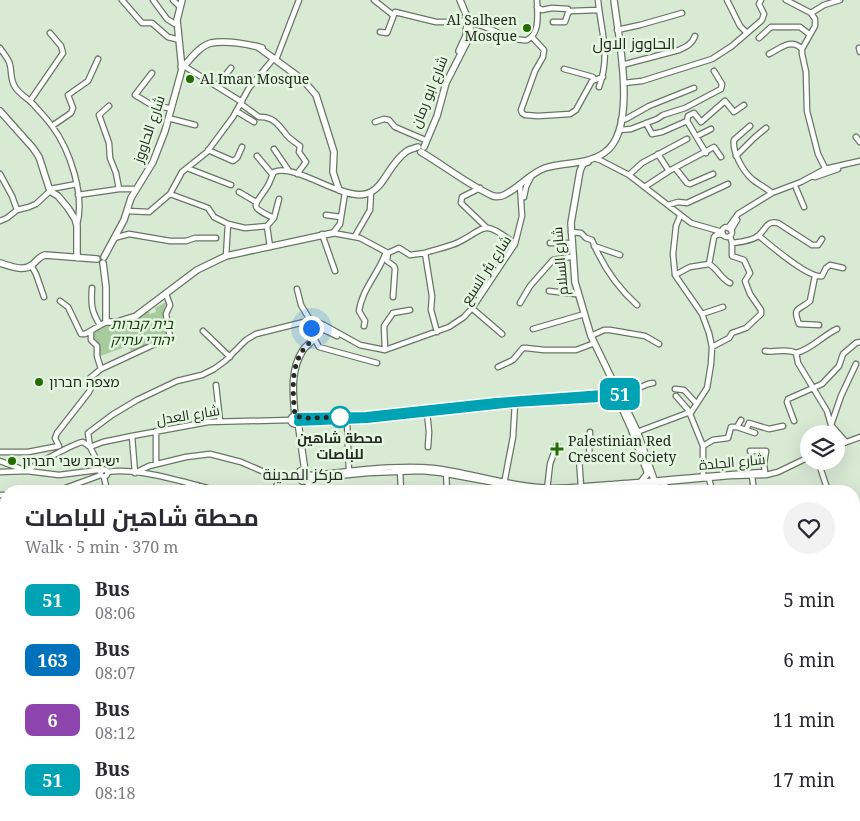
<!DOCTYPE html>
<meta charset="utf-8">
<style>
:root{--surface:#fff;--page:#f2f2f3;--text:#2b2b33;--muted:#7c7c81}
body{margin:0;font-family:"Noto Serif",Cairo,"Noto Sans Hebrew",serif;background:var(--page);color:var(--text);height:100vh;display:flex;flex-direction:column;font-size:19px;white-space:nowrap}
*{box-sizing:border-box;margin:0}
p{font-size:16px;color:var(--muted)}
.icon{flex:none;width:28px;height:28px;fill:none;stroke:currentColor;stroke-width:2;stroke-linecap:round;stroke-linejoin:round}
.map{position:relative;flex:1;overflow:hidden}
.panel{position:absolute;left:0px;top:485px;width:860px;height:336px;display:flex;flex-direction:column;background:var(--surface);border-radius:20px 20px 0 0;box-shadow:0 5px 20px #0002}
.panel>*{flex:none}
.badge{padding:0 10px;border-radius:8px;font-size:18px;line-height:32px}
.tools{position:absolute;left:800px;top:425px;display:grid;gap:10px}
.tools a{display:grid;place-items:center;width:45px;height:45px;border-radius:50%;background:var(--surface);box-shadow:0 5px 20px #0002;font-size:25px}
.you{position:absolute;width:25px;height:25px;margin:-12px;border:4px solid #fff;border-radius:50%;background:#1a73e8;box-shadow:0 0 0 8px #1a73e833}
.map>.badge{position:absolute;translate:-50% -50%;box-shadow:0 0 0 2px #fff}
.round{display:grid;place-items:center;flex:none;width:52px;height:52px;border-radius:26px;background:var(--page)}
.headline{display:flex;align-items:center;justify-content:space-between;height:85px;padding:0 25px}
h1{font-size:24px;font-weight:700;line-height:38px}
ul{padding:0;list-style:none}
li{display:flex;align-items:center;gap:15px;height:60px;padding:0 25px}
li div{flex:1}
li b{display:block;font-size:19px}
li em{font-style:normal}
li .badge{min-width:55px;font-weight:700;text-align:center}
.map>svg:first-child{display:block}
.green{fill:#a7cb9d}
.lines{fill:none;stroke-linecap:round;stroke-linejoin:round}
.minor-casing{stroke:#687764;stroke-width:7}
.major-casing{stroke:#687764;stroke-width:8}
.minor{stroke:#fff;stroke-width:4.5}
.major{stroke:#fff;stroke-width:5.5}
.line-casing{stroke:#fff;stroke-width:11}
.line{stroke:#00a3b4;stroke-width:8}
.walk{stroke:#242a22;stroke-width:5;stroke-dasharray:0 9}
.poi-dot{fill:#256b04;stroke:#e5f6e1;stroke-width:2}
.stop-dot{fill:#fff;stroke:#00a3b4;stroke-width:2.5}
.labels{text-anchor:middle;stroke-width:5;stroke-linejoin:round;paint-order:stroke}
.poi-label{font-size:14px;fill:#242a22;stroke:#e5f6e1;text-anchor:start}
.street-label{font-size:14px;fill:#242a22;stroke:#e5f6e1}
.park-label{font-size:14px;font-style:italic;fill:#143807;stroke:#e5f6e1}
.stop-label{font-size:14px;font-weight:bold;fill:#242a22;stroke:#e5f6e1}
.quarter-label{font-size:16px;fill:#242a22;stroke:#e5f6e1}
</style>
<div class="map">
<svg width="860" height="821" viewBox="0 0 860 821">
<rect width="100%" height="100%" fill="#d8e9d4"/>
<path class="green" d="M168,301V336L132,353L128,346L100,356C98,346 92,341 93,331L108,324L148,310L150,314L156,312L155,308Z
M374,815H410L412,821H377Z"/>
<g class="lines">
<defs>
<path id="minor" d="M122,0L142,23H152L168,37L176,39
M153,0L167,19L175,24
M173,0L178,5
M374,0L393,15
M598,0C601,32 611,54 599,87
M727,0L740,26L747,33
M786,0L811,13L815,19V26L802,49V54L806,72L807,111L818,154L827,172
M537,7L542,10L552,8L568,9
M811,13L824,5L840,0
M553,22H565L568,13L571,11L599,10
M470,24C482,21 508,42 527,40C541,33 537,13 537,0
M617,30L640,25L682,13
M380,32L387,33L395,12L436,22H454L468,20
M532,37L544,50L543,57L535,71L521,110L522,113L525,115L538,116L570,114L576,110L592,81L603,77
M759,38L771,27H800L809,34
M0,48C3,53 9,59 10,65C12,73 10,79 15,87C20,95 28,98 34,105C40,112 47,119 52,126C70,150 85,195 77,225
M859,48L860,52
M769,54C781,48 791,38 802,49
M277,57L299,0
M622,65L679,50C686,47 692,44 695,36
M184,66L242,102
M564,69L593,77L594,79
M152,73L135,95L150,104L168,108
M624,83L642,81L712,59L732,46L762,20L764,14L759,4L761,0
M217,86L231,68
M30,101L63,53L61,46L50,33
M241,104L259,117C272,116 278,124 285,133C288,138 295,142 300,146L299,152L306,162L297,174
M109,106L99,115L109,143L110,158L116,173L119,189
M236,111L254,122
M168,118L195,125
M621,120L626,119L649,106L694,88
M375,122L384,119L389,120L395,127L423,139
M646,123L652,134L662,132L687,121
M52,126L71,113L73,108L68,95L88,81L98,59
M750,126L734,140C732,152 743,171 752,179C758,184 766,188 772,193
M620,130L631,129L657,119L663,115L685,108L721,89L722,84L714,71
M697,136L711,129
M856,137L860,142
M274,149L289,171
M208,150L233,161L237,158L242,147
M706,153L687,121L688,116L694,113L701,122L725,101L734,112L744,105
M658,154L669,171
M257,156L272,174
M736,156L754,138L766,128
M593,158L600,160L629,175L691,223L722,232
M187,168L231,185
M676,169L687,183L690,184L713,174
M0,174L12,196L17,210
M629,175L642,163L687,139
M815,177L838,169
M646,186L669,171L714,147L721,157
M480,188L462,197L461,203L486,227
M796,188L804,207
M50,189L77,184
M239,192L256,202
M345,193L340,224L333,233L360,238L388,253L399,248L410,255L425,253L432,296L431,310L437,332
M170,194L208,208L214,217L228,224L245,228L267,226
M78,195L119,189H133
M524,197L526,187L531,177
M668,205L678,202L687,203L728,184
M127,211L149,212L170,194L182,172L207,152L233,117L249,88L274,58
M326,215L341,217
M680,216L676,226L673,254L675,275L702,314L709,333L712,347L711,364L707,388L690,414L703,446V478
M274,218C248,206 254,207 267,187C270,183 271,177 274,172C290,165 322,185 339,190
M0,221L7,218L17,210L29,207L36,204L50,191
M722 232a5 5 0 1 1 10 0a5 5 0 1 1-10 0Z
M728,228L738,214L772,193L801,182L825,169L860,161
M731,230L737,220
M571,232L581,233L586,238L592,240C602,265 617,287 637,305
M322,234L335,271
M355,236L370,210L371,192
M730,236L732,243C740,242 753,241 759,235C766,229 767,220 778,223L812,245H818L822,239
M759,236C770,245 809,279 822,276L826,268L830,265L843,268
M114,238L129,234L170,241H186L195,238H216
M550,243H568
M594,246L620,255
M270,247L267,226L274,218L279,199
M388,253L387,261L394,266L395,269L393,297
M425,253C436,249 449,247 459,242C485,229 482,219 510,240L511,248
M226,256L228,224
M709,264L714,237L716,235L723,234
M31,265L36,274L44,297
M675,275L690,267L709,264C718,269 721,279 730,283
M815,276L810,301C799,311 792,306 799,324L819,325
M92,288C91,304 91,311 100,325
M297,289L301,305L310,320
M549,291L575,294
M60,301L68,307L81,334H85L106,322
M520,303L530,286L553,260L570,257
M474,310L502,334
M702,314L723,307
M312,324L337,336
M364,326L365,321L359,311C362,289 379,273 386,252
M533,329L581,315
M91,331V340L97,346V356L101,369
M203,331L230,357
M591,336L604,330H610L645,336L659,344
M314,338L319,347L377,363
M712,347L729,338L732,333L746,328L761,314V310L750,294L745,281L750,273L744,260L732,256V243
M385,350L384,326L393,313L410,310
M765,351C774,353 787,348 796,353L798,363L827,411L831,425L846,442
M796,353C812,349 822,336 837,329
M498,367L513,360L523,348H526L544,350H576L592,344
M216,385L220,421
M675,389L684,390L696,403
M595,395L617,393
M427,412L429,432L428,447
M381,415L405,412
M298,417H321
M347,420L349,472
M794,421L787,402L788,399L822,384L839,366L843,354L856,343L860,342
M298,422L307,421L367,419L515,403L617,397L648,384L653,383
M831,425L841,396L856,364
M737,427L755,433
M746,430L749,423L769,429L783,426
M156,431V464
M637,432L690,412L676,396
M132,436L135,473L149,466L186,457L210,454L241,462L278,478H299
M703,446L713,440L728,438L731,427H737L741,420
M836,446L860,437
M90,447L103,442L132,436L208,422L291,420
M750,451H766L764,464L765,472
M0,452H28L59,446L55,438L57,433L89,392L91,388L90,378L101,369L170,337L166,314L170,305L166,294
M0,461L27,471C32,466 77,442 83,442L90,447
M818,461L828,491
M100.5 473a3.5 3.5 0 1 1 7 0a3.5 3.5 0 1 1-7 0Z
M102,470L90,447L88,433L112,415L137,400L177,381L202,375L214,369L225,361L246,340L256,334L312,320L324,325L360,345L385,350L449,327L464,317L473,307L515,244L522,216L520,185
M400,470L401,491
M446,471L447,491
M0,472L27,471L59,475L98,470L102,471
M107,472C141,467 187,484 221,491
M309,475C347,472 396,464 433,468C473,473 512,487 552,488C573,488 593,485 613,484C663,480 713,475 764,472
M752,476L754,491
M104,477L107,491
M709,478L712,491
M308,479L368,473L422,471L441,473L534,490H578L730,476L766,475L778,472L809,457
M504,484L513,437L515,403
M581,487L579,458L589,457L590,432
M547,490L550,464L557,444
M57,491L101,475
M182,491L197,485
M274,491L280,478
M0,495H6
M0,522L6,523
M0,535L6,537
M854,542L860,554
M0,555L6,554
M854,628L860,624
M854,638L860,640
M854,647V651
M0,668L6,653
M854,681L858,683
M0,684L6,682
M859,715L860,718
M5,729L6,731
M0,752L6,744
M0,757L6,760
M855,804L858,821
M67,815L70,821
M105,815L109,821
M138,815L141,821
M192,815L197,821
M340,815L343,821
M498,815L513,821
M637,815L648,821
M733,815L734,821
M745,815L746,821
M170,821L181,815
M205,821L211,815
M244,821L247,815
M273,821L276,815
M353,821L355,815
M523,821L539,817L572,815
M815,821L830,815"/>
<path id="major" d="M258,47L303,80L316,95L334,152L333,172L339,190C385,208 380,170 407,151C410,149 415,148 418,147
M459,51L466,36L467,22
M181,67L184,66C192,57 200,46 211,43C226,40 248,44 262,48
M0,111L33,148L39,157L50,191L58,196L68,208L75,219L77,226V258
M424,147L437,116L446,83L470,36V24L460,0
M421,152C445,166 468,185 493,196C497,197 500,197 504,195C519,188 530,173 545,168C564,162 586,165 604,153C639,130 618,36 614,0
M588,162L583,164L580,171L571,223L575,282L591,336L637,431L658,491
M104,257L124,220L131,198L153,162L165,131L182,69L177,20L182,0
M0,263C10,266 23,272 32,265C37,261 38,257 45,255L97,259
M103,263L106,287V322H117L136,316L197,270L226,256L333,233
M315,335L318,331L325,329
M612,386L631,428L648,474
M291 420a4 4 0 1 1 8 0a4 4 0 1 1-8 0Z
M295,416C293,394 290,370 303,350C307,344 314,342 315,335C315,329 314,324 310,320
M298,422L305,471
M307,480L302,481L299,478V474L300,471H305L309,476L307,480L311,491
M641,482L648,473
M643,485L652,491
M658,491L665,483
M412,815L415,821
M417,815L419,821
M810,815L812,821
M814,815L817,821"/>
</defs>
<use href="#minor" class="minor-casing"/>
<use href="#major" class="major-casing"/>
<use href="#minor" class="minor"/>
<use href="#major" class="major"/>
</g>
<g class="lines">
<defs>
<path id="line" d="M298,422L367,419L515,403L617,397L621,394L616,393L496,402L366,416L298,417"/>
</defs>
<use href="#line" class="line-casing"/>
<use href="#line" class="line"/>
<path class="walk" d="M311,328L314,338C311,342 306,345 303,350C290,369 293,394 295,416L308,418L345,417H340"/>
</g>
<g class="poi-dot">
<circle cx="527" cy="28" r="5"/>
<circle cx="190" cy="79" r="5"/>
<circle cx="39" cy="382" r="5"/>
<path d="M554.5 441.5h5v5h5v5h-5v5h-5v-5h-5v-5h5z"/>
<circle cx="12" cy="461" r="5"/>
</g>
<circle class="stop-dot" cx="340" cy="417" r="10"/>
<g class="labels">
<g class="poi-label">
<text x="517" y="25" text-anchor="end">Al Salheen<tspan x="517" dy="16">Mosque</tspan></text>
<text x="200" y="84">Al Iman Mosque</text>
<text x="49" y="387">מצפה חברון</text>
<text x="568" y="446">Palestinian Red<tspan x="568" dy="16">Crescent Society</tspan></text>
<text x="22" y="466">ישיבת שבי חברון</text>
</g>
<g class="street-label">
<text transform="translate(429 92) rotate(-68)" y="5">شارع ابو رمان</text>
<text transform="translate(149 129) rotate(-71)" y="5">شارع الحاووز</text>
<text transform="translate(560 261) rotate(-95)" y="5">شارع السلام</text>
<text transform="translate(486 270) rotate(-57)" y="5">شارع بئر السبع</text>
<text transform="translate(188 415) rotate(-9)" y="5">شارع العدل</text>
<text transform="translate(732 462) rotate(-5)" y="5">شارع الجلدة</text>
</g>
<g class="park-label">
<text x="142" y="329">בית קברות<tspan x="142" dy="16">יהודי עתיק</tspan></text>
</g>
<g class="stop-label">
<text x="340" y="443">محطة شاهين<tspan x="340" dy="16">للباصات</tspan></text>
</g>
<g class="quarter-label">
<text x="634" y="49">الحاووز الاول</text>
<text x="303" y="480">مركز المدينة</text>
</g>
</g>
</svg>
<div class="tools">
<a><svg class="icon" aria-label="layers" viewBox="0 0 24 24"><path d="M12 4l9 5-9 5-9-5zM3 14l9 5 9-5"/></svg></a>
</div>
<div class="you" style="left:311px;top:328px"></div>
<b class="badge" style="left:620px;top:394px;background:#00a3b4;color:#fff">51</b>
<section class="panel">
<div class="headline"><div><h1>محطة شاهين للباصات</h1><p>Walk · 5 min · 370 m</p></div><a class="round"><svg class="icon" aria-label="heart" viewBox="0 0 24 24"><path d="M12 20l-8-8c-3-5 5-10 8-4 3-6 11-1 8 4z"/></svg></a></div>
<ul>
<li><span class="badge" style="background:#00a3b4;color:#fff">51</span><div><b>Bus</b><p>08:06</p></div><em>5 min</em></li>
<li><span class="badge" style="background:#0072bc;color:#fff">163</span><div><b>Bus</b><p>08:07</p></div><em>6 min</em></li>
<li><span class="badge" style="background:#8e44ad;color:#fff">6</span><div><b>Bus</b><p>08:12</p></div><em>11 min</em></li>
<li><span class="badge" style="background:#00a3b4;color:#fff">51</span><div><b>Bus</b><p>08:18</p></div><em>17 min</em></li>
</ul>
</section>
</div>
